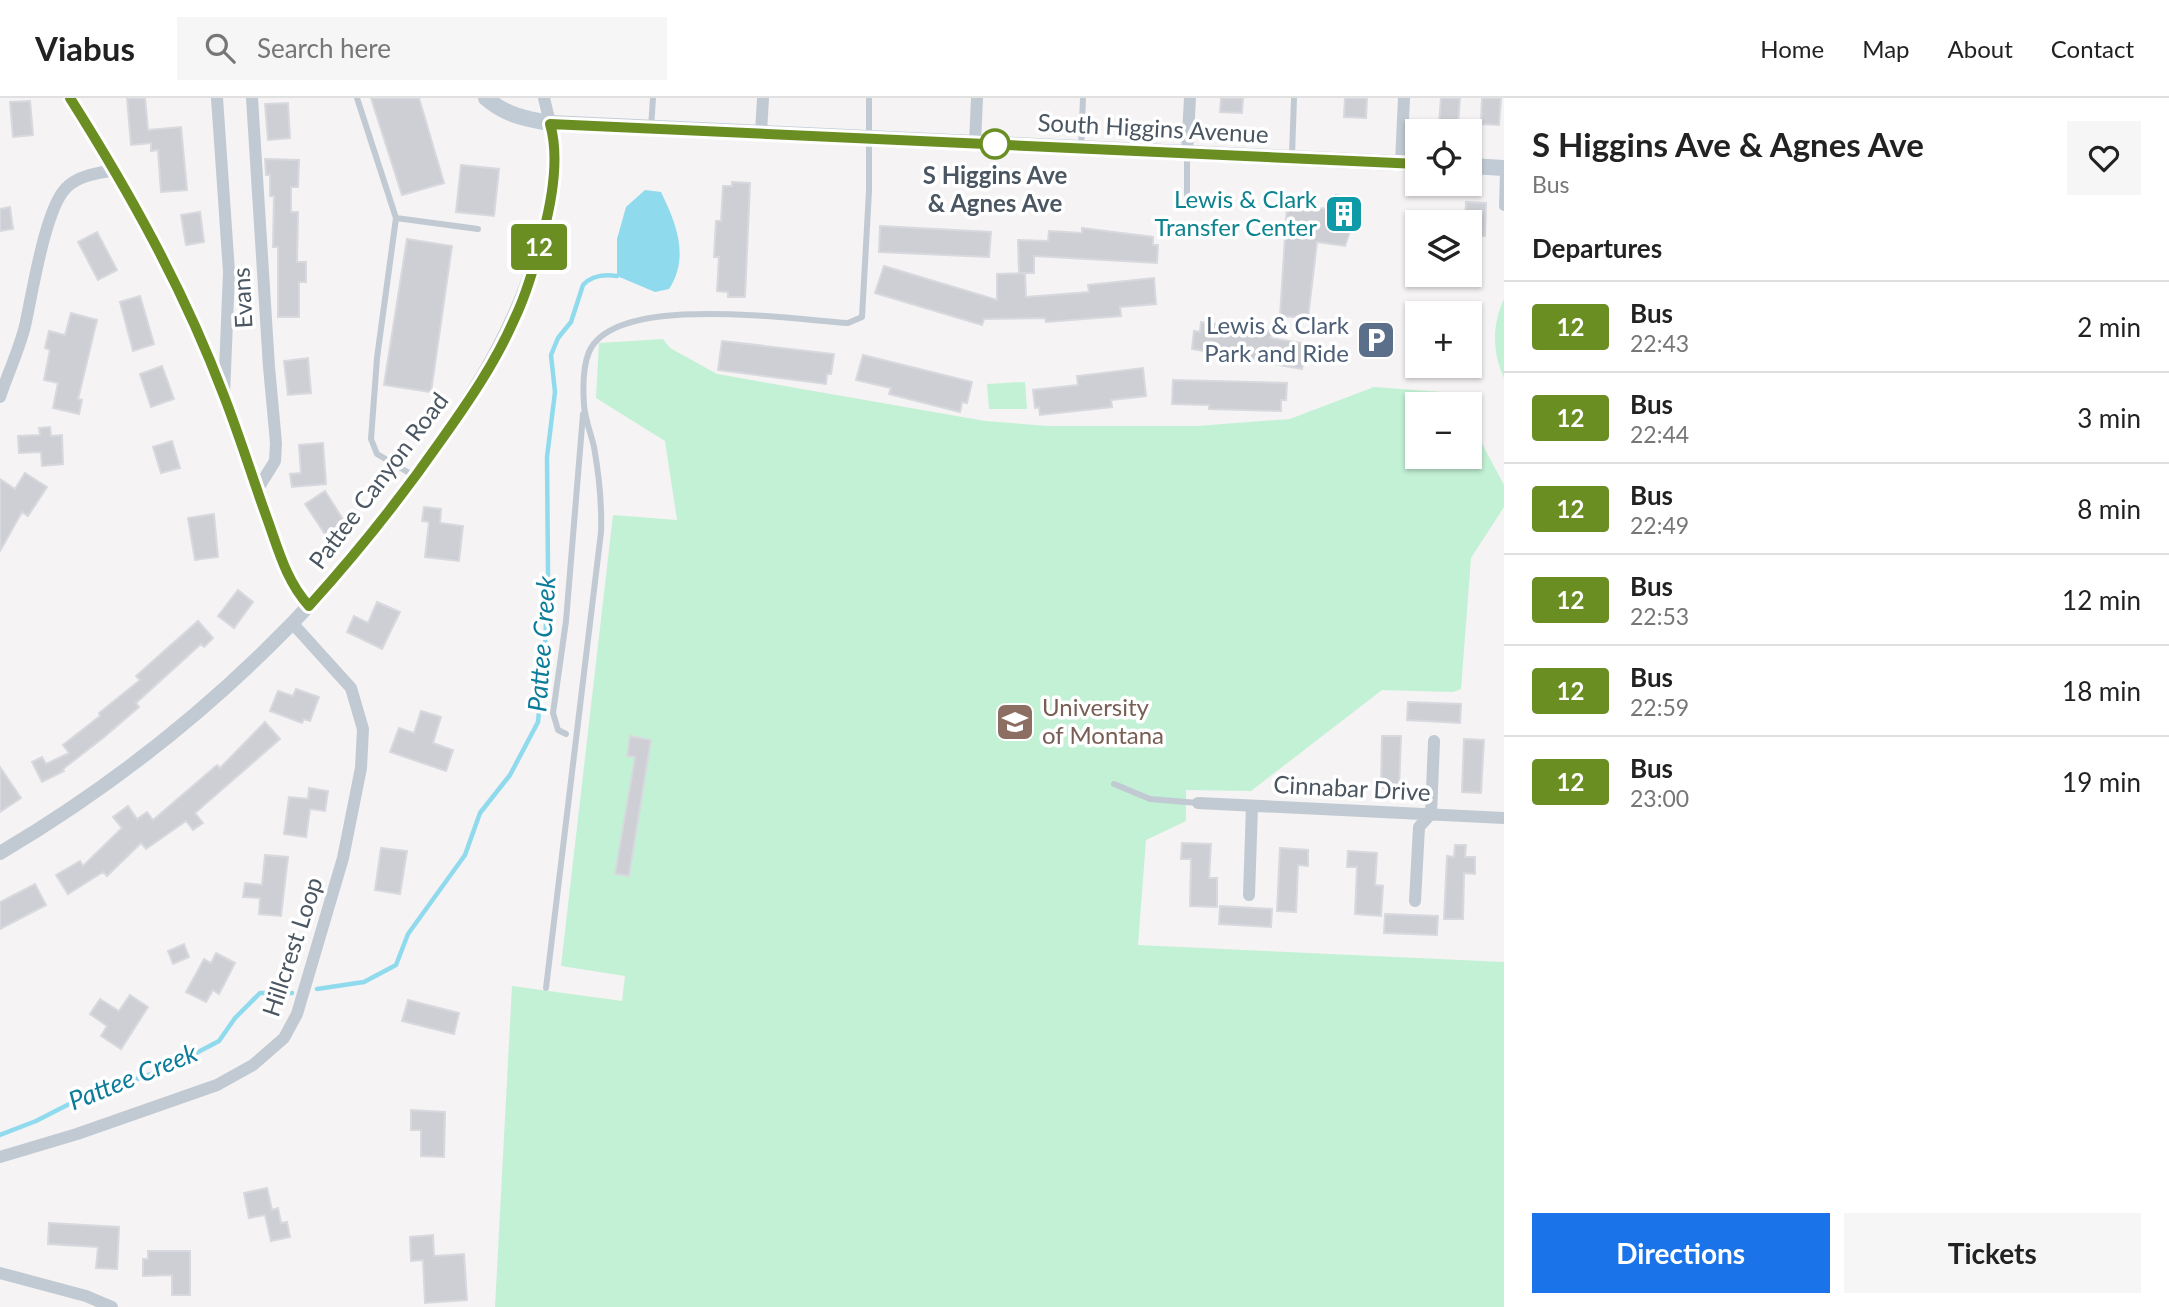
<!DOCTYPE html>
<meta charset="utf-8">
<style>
:root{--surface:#fff;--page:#f6f6f6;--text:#222;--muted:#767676;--line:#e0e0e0;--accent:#1a73e8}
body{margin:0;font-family:Lato,sans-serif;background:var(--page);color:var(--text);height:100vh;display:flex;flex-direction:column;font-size:26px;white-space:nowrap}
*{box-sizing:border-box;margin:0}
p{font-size:23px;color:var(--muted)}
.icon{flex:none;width:38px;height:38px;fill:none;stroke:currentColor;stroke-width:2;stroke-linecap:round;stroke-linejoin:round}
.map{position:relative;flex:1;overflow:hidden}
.drawer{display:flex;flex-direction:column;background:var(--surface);width:665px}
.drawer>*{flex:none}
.badge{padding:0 14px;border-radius:5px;font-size:24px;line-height:46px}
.controls{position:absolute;left:1405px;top:21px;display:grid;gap:14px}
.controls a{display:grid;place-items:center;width:77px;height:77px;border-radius:0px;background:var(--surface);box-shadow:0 2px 5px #0004;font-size:35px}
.map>.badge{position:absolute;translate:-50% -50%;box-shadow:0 0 0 4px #fff}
h2{padding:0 28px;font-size:26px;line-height:63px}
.round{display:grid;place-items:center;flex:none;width:74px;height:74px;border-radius:0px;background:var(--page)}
.headline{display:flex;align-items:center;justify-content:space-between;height:119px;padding:0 28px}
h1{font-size:33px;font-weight:700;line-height:52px}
.button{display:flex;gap:14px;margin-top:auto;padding:14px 28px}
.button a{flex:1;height:80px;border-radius:0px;background:var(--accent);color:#fff;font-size:28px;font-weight:700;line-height:80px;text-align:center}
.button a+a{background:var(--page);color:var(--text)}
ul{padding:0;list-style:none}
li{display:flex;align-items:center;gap:21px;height:91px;padding:0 28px;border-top:2px solid var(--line)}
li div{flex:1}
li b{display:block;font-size:26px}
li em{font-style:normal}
li .badge{min-width:77px;font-weight:700;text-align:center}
header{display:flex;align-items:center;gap:42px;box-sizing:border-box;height:98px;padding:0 35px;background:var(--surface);border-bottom:2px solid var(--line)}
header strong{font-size:33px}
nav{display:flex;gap:38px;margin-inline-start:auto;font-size:24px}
.search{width:490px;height:63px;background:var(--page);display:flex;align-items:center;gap:18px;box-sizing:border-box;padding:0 24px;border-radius:0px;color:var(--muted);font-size:26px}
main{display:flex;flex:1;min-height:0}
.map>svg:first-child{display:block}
.green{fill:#c3f1d5}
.water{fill:#90daee}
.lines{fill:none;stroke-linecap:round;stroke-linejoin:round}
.stream{stroke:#90daee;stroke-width:4.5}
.building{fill:#cdcfd5;stroke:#d7d9de;stroke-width:2}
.service{stroke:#c1cad2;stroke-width:6}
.minor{stroke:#c1cad2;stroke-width:12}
.tertiary{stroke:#c1cad2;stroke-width:14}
.secondary{stroke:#c1cbd6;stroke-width:16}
.line-casing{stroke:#fff;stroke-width:16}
.line{stroke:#6b8e23;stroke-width:10}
.stop-dot{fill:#fff;stroke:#6b8e23;stroke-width:3.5}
.labels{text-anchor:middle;stroke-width:7;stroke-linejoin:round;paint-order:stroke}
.street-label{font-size:24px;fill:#4a5661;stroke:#fff}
.stop-label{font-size:24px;font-weight:bold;fill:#4a5661;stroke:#fff}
.culture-label{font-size:24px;fill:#0d838f;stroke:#fff;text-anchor:end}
.service-label{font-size:24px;fill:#4e5e75;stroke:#fff;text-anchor:end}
.education-label{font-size:24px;fill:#785e54;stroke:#fff;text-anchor:start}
.water-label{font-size:26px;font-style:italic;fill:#0c7c9b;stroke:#fff}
</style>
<header>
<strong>Viabus</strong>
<div class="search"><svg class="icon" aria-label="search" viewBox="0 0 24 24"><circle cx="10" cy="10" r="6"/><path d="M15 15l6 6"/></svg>Search here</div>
<nav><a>Home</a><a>Map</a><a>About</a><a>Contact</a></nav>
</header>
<main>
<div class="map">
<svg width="1504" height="1209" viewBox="0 0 1504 1209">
<rect width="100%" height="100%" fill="#f5f3f3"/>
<path class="green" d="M1504,201V280C1492,254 1492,226 1504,201Z
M663,241L670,250L717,276L985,323L1048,328H1197L1290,321L1374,289L1455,295L1461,306H1418V359H1470V323L1504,387V409L1471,460L1461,591L1453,594L1382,592L1251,693L1186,692V723L1146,742L1138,847L1504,864V1209H495L512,888L622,903L625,878L561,868L613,417L677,422L665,343L596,300L599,245Z
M1025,284L1027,311H989L987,286Z"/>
<path class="water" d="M645,92L661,94C676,125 690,159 669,191L655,194L617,178V141L626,109Z"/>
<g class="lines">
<path class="stream" d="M317,891L364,884L396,867L408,836L465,757L480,715L510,677L538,624L545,550L548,476L547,359L555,294L551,257L558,240L571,224L583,187C591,178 604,176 617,178
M0,1037L36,1023L81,1000L166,971L219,943L235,920L260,895H292"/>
</g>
<path class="building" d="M127,0H145L148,32L181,29L187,92L161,94L158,52L151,53V45L131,47Z
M371,0H419L444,85L402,97Z
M1221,0H1243L1242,15L1220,14Z
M1345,0H1367L1366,20L1344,19Z
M1441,0H1460L1458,27L1439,26Z
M1482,0H1501L1499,27L1481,26Z
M30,3L33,37L13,39L10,4Z
M288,5L290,40L268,42L265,6Z
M265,61L299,62L298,89H291V114H298L297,164H306V184H299V219H278V149H273L274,98H270V77H266Z
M461,67L499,71L494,118L456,114Z
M732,84L750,85L745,199H728V194L717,193L719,159H714L716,123H721L723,88H732Z
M1336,97L1354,101L1353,106L1359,107L1345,148L1317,144L1308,220L1280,218L1287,108L1332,111Z
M1466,104L1486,105L1485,138L1470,137V124H1465Z
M10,109L13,131L0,133V111Z
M200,114L204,144L186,147L181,117Z
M880,128L991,134L989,159L879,154Z
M1082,130L1153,139V147H1158L1157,165L1034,158V175H1019L1018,142L1048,143L1049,133L1082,135Z
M97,134L117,172L98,182L78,144Z
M407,141L452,148L431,294L384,287Z
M884,168L997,202V176L1025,175L1026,199L1089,194L1088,187L1154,180L1156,206L1120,209L1121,218L1046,224L1045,220L984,221L982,227L875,195Z
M140,198L154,246L133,253L120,204Z
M71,215L97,222L78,301L82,302L79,316L53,310L58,285L44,282L50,252L45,250L49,233L65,237Z
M1201,224L1273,233L1271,240L1307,246L1302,271L1192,251L1194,233L1200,234Z
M722,243L834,256L831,276H827L826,286L718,272Z
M863,257L972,284L967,305L962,304L960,314L889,296L891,290L856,282Z
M308,260L311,295L288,297L284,263Z
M162,268L174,301L151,309L140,276Z
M1143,270L1146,298L1111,302L1112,309L1040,317L1039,309L1035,310L1033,292L1078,287L1077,278Z
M1173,282L1287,285L1286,302H1281V313L1209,311V307L1172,306Z
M50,329L51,338L62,337L63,366L42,368L41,354L19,355L18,338L40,337L39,330Z
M172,343L180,370L161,375L153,349Z
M323,345L326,386L292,389L290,376L301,375L299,347Z
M25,375L47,389L28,418L22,414L0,453V381L15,391Z
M325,393L344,423L325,436L305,406Z
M424,409L441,411L440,425L463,428L459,463L425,459L429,424L422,423Z
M214,416L218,459L195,462L188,420Z
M238,492L253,504L234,530L218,518Z
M377,504L400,514L382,551L347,534L354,518L368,525Z
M198,523L213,540L204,549L201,546L136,605L139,609L103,640L63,671L64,673L42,684L32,664L42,659L46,666L69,655L63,647L100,618L99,615L140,582L136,578Z
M296,591L319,599L310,623L304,621L302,625L270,613L278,593L293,598Z
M1408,604L1461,606L1460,625L1407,622Z
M421,613L441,619L433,645L453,652L446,673L390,654L399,630L414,635Z
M265,624L280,641L195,715L203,725L193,732L186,723L146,751L141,745L107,778L103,774L68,796L56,777L80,763L83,768L122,730L113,719L128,708L137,721L147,714L153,722L217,667L220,670Z
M630,638L651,642L629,778L615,776L635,659L627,658Z
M1382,638H1401L1399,691L1381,690Z
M1464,641L1484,642L1481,695L1462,694Z
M0,669L21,700L0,714Z
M309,690L328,693L325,713L310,711L306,739L284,736L289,699L308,701Z
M1182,745L1211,746L1209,780H1217V809L1190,808L1191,761H1181Z
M1455,747H1466L1465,759H1475V776L1464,775L1463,821H1444L1447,758L1454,759Z
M381,750L407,753L400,796L375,792Z
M1280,750L1308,752V768L1298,767L1296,814L1277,813Z
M1348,753L1377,755L1375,787L1383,788L1381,818L1355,816L1357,769H1347Z
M265,757L288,759L281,818L259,816L260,800L243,799L245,785L262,787Z
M35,786L46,807L0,831V804Z
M1220,808L1272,811L1271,829L1219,826Z
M1385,816L1438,818L1437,837L1384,835Z
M184,846L189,859L173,866L168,853Z
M216,855L235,865L219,896L213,892L206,904L186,894L204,861L211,865Z
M130,897L148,909L121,951L101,938L107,928L90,916L100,901L119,913Z
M408,902L459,915L454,936L402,923Z
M411,1012L445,1014L444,1059L421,1058V1032H411Z
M267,1090L272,1112L278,1110L281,1125L287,1124L290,1139L271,1143L265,1117L249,1120L244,1095Z
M49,1125L119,1129L117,1171L96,1170L98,1149L48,1146Z
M433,1137L434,1158L464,1156L467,1202L425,1205L423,1162L411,1163L410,1139Z
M148,1153H190V1197H172V1177L143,1178V1161H148Z"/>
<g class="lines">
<path class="service" d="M357,0L396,120L377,260L371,341L377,356L416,379
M651,30L653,0
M1081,50L1083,0
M1292,58L1294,0
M1503,72L1502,109L1504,110
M1187,107V57
M396,120L478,131
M566,636L558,632L553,615L566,523L583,316
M1114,686L1150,701L1198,705
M546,890L601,434C602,405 599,377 594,349C591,336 585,321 584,307C583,292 583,268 589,254C615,194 794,222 848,225L862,219L869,93V0"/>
<path class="minor" d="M217,0L229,174L224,297
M252,0L269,269L276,345L275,363L257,392
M544,0L550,25
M761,35L763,0
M975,45L977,0
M1187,55L1190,0
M1401,65L1404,0
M0,299C8,275 19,252 25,228C32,197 45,111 66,90C78,77 99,75 116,72
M1198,705L1504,720
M1249,797L1252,708
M1415,803L1419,729L1431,716L1434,643
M0,1059L77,1036L217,987L253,967L284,940L297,916L343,760L361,670L363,631L351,590L294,527
M0,1175L86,1198L112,1209"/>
<path class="tertiary" d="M70,0C130,95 184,192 224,297C239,337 252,378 266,418C277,450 286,483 309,508
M0,755C174,652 316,521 432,356C478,290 519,224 540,145C550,108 561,63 550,25"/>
<path class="secondary" d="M486,0C505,17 526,21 550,25L1418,66
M1470,68L1504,70"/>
</g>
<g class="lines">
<defs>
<path id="line" d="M70,0C130,95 184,192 224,298C240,339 253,382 268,423C279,454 287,484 309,508C357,455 401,400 442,341C469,303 495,265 514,222C527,195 535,165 543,136C552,102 560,60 550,26L1418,66"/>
</defs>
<use href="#line" class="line-casing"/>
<use href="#line" class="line"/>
</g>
<defs>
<symbol id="building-square" viewBox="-11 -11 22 22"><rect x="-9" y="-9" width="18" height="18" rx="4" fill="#0f9aa8" stroke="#fff"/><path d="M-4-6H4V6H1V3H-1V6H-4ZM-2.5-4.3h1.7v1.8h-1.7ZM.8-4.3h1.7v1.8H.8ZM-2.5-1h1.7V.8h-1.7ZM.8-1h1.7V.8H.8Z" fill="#fff"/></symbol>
<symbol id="parking-square" viewBox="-11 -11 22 22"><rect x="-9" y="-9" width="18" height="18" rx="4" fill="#5c6f8a" stroke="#fff"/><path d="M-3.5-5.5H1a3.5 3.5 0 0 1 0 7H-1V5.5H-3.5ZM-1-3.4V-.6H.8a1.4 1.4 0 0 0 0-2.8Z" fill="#fff"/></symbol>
<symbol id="university-square" viewBox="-11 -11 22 22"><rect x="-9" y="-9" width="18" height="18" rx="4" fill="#8d6e63" stroke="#fff"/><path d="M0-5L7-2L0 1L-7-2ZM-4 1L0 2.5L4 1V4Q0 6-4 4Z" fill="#fff"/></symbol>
</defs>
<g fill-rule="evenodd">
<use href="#building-square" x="1322" y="94" width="44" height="44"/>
<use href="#parking-square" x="1354" y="220" width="44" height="44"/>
<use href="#university-square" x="993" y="602" width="44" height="44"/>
</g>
<circle class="stop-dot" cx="995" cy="46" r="14"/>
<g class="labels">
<g class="street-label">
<text transform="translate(1153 31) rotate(3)" y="8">South Higgins Avenue</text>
<text transform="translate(243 200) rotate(-93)" y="8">Evans</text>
<text transform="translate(379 383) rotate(-53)" y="8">Pattee Canyon Road</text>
<text transform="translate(1352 691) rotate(3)" y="8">Cinnabar Drive</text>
<text transform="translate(293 849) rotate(-72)" y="8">Hillcrest Loop</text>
</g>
<g class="stop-label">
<text x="995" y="86">S Higgins Ave<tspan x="995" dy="28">&amp; Agnes Ave</tspan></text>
</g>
<g class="culture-label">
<text x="1317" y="110">Lewis &amp; Clark<tspan x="1317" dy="28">Transfer Center</tspan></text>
</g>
<g class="service-label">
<text x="1349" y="236">Lewis &amp; Clark<tspan x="1349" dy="28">Park and Ride</tspan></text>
</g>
<g class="education-label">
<text x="1042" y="618">University<tspan x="1042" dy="28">of Montana</tspan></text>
</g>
<g class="water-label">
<text transform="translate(542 546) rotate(-86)" y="9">Pattee Creek</text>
<text transform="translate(133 979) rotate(-22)" y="9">Pattee Creek</text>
</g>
</g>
</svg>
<div class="controls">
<a><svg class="icon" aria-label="locate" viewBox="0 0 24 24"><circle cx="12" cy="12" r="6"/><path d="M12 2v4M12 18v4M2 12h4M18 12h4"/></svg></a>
<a><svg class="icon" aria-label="layers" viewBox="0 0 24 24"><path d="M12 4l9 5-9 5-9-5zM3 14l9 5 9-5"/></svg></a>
<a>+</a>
<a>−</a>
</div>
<b class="badge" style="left:539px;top:149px;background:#6b8e23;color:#fff">12</b>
</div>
<section class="drawer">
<div class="headline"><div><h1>S Higgins Ave &amp; Agnes Ave</h1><p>Bus</p></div><a class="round"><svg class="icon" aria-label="heart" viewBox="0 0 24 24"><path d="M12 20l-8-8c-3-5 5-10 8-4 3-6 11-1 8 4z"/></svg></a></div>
<h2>Departures</h2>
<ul>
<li><span class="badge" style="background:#6b8e23;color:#fff">12</span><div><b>Bus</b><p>22:43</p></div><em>2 min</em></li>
<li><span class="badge" style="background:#6b8e23;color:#fff">12</span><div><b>Bus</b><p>22:44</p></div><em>3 min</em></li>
<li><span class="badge" style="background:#6b8e23;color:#fff">12</span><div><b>Bus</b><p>22:49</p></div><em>8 min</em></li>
<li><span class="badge" style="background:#6b8e23;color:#fff">12</span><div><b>Bus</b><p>22:53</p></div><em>12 min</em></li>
<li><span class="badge" style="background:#6b8e23;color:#fff">12</span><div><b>Bus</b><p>22:59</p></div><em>18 min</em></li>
<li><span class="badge" style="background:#6b8e23;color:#fff">12</span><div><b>Bus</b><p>23:00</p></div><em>19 min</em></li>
</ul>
<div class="button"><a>Directions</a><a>Tickets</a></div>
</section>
</main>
